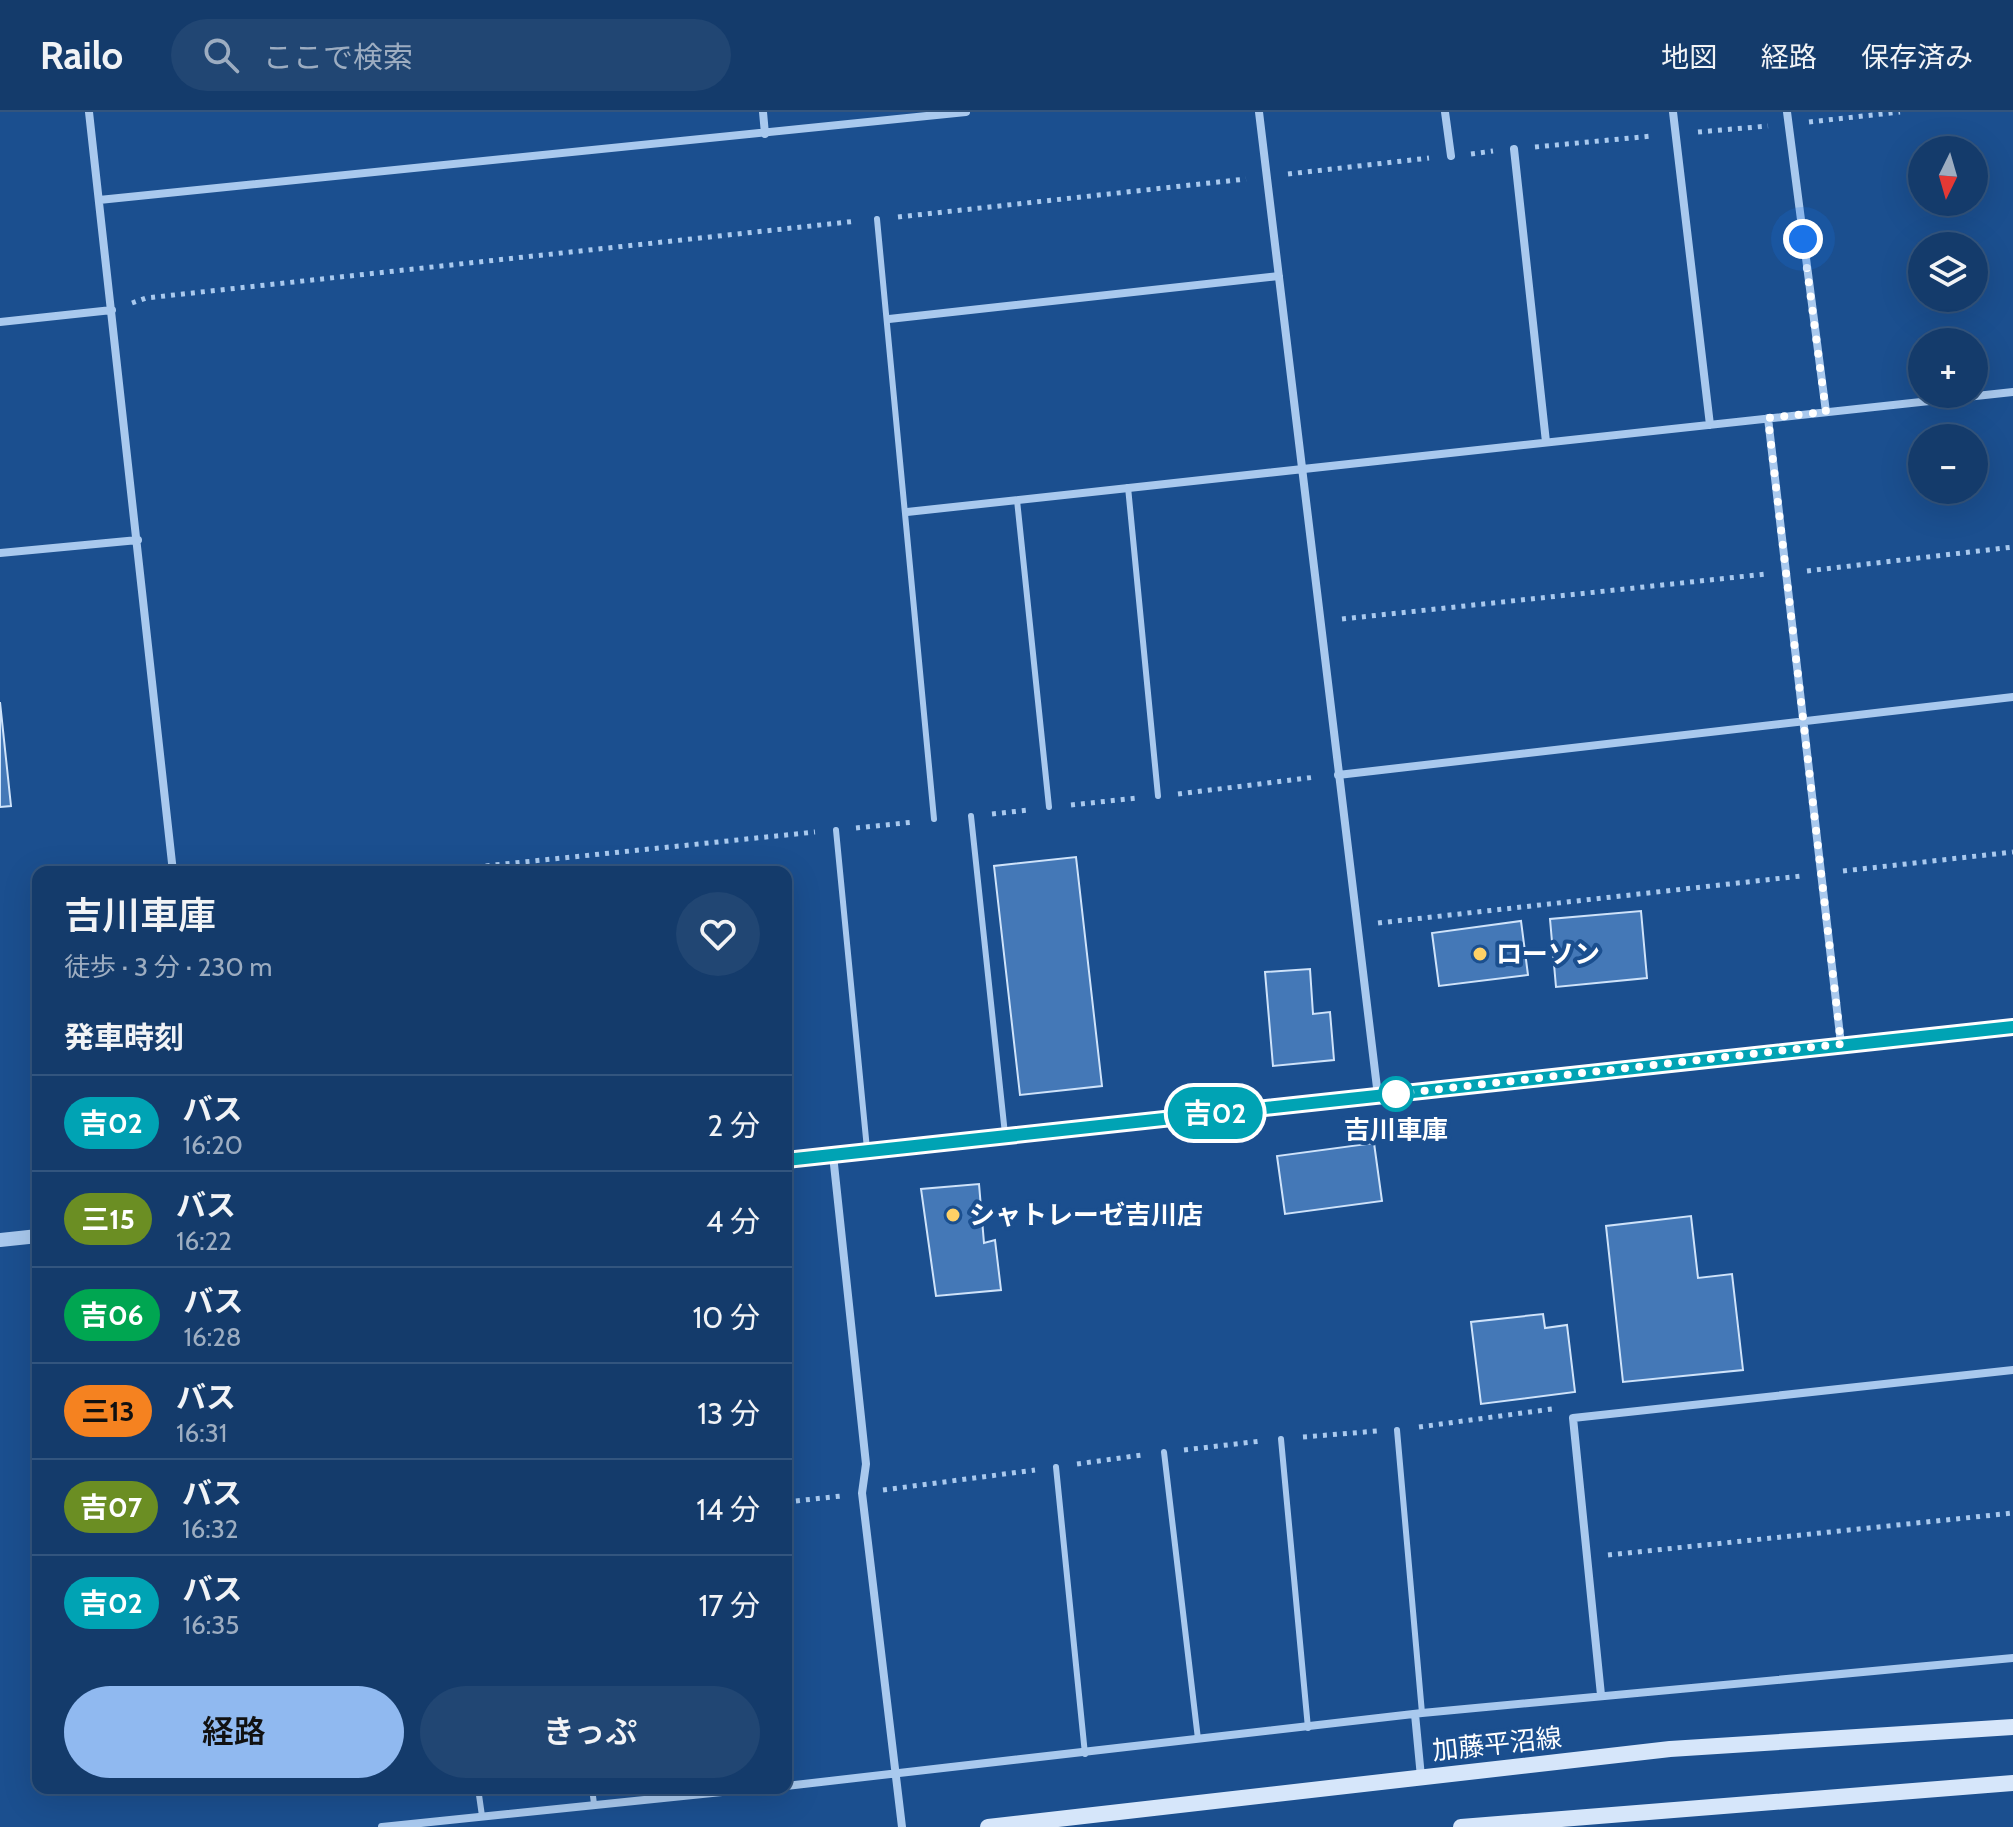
<!DOCTYPE html>
<html lang="ja">
<meta charset="utf-8">
<style>
:root{--surface:#143b6b;--page:#214673;--text:#f1f3f6;--muted:#9dadc1;--line:#33557e;--accent:#90b9f0}
body{margin:0;font-family:Cabin,"Noto Sans JP",sans-serif;background:var(--page);color:var(--text);height:100vh;display:flex;flex-direction:column;font-size:30px;white-space:nowrap}
*{box-sizing:border-box;margin:0}
p{font-size:26px;color:var(--muted)}
.icon{flex:none;width:44px;height:44px;fill:none;stroke:currentColor;stroke-width:2;stroke-linecap:round;stroke-linejoin:round}
.map{position:relative;flex:1;overflow:hidden}
.drawer{position:absolute;left:32px;top:754px;width:760px;height:928px;display:flex;flex-direction:column;background:var(--surface);border-radius:16px;box-shadow:0 8px 32px #0002,0 0 0 2px var(--line)}
.drawer>*{flex:none}
.badge{padding:0 16px;border-radius:26px;font-size:28px;line-height:52px}
.needle{width:52px;rotate:185deg}
.buttons{position:absolute;left:1908px;top:24px;display:grid;gap:16px}
.buttons a{display:grid;place-items:center;width:80px;height:80px;border-radius:50%;background:var(--surface);box-shadow:0 8px 32px #0002,0 0 0 2px var(--line);font-size:40px}
.you{position:absolute;width:40px;height:40px;margin:-20px;border:6px solid #fff;border-radius:50%;background:#1a73e8;box-shadow:0 0 0 12px #1a73e833}
.map>.badge{position:absolute;translate:-50% -50%;box-shadow:0 0 0 4px #fff}
h2{padding:0 32px;font-size:30px;line-height:72px}
.round{display:grid;place-items:center;flex:none;width:84px;height:84px;border-radius:42px;background:var(--page)}
.overview{display:flex;align-items:center;justify-content:space-between;height:136px;padding:0 32px}
h1{font-size:38px;font-weight:600;line-height:60px}
.action{display:flex;gap:16px;margin-top:auto;padding:16px 32px}
.action a{flex:1;height:92px;border-radius:48px;background:var(--accent);color:#111;font-size:32px;font-weight:600;line-height:92px;text-align:center}
.action a+a{background:var(--page);color:var(--text)}
ul{padding:0;list-style:none}
li{display:flex;align-items:center;gap:24px;height:96px;padding:0 32px;border-top:2px solid var(--line)}
li div{flex:1}
li b{display:block;font-size:30px}
li em{font-style:normal}
li .badge{min-width:88px;font-weight:700;text-align:center}
header{display:flex;align-items:center;gap:48px;box-sizing:border-box;height:112px;padding:0 40px;background:var(--surface);border-bottom:2px solid var(--line)}
header strong{font-size:38px}
nav{display:flex;gap:44px;margin-inline-start:auto;font-size:28px}
.search{width:560px;height:72px;background:var(--page);display:flex;align-items:center;gap:20px;box-sizing:border-box;padding:0 28px;border-radius:44px;color:var(--muted);font-size:30px}
.map>svg:first-child{display:block}
.building{fill:#4478b7;stroke:#cfe3fa;stroke-width:2}
.lines{fill:none;stroke-linecap:round;stroke-linejoin:round}
.path{stroke:#a9c9ee;stroke-width:5;stroke-dasharray:4 6;stroke-linecap:butt}
.service{stroke:#a9c9ee;stroke-width:6}
.minor{stroke:#a9c9ee;stroke-width:8}
.tertiary{stroke:#a9c9ee;stroke-width:14}
.secondary{stroke:#d6e6fa;stroke-width:16}
.line-casing{stroke:#fff;stroke-width:18}
.line{stroke:#00a3b4;stroke-width:12}
.walk{stroke:#fff;stroke-width:8;stroke-dasharray:0 14.4}
.poi-dot{fill:#ffd166;stroke:#1b4f8f;stroke-width:3}
.stop-dot{fill:#fff;stroke:#00a3b4;stroke-width:4}
.labels{text-anchor:middle;stroke-width:8;stroke-linejoin:round;paint-order:stroke}
.poi-label{font-size:26px;font-weight:bold;fill:#fff;stroke:#1b4f8f;text-anchor:start}
.stop-label{font-size:26px;font-weight:bold;fill:#fff;stroke:#1b4f8f}
.street-label{font-size:26px;fill:#fff;stroke:#1b4f8f}
</style>
<header>
<strong>Railo</strong>
<div class="search"><svg class="icon" aria-label="search" viewBox="0 0 24 24"><circle cx="10" cy="10" r="6"/><path d="M15 15l6 6"/></svg>ここで検索</div>
<nav><a>地図</a><a>経路</a><a>保存済み</a></nav>
</header>
<div class="map">
<svg width="2013" height="1715" viewBox="0 0 2013 1715">
<rect width="100%" height="100%" fill="#1b4f8f"/>
<path class="building" d="M0,590L11,694L0,695Z
M1076,745L1102,974L1020,983L994,754Z
M1641,799L1647,866L1556,875L1550,807Z
M1521,809L1528,863L1439,874L1432,821Z
M1310,857L1313,902L1330,900L1334,948L1273,954L1265,860Z
M1374,1031L1382,1089L1285,1102L1277,1044Z
M979,1072L984,1131L995,1128L1001,1178L936,1184L921,1077Z
M1691,1104L1698,1166L1732,1162L1743,1258L1623,1270L1606,1114Z
M1543,1202L1545,1216L1567,1213L1575,1280L1481,1292L1471,1210Z"/>
<g class="lines">
<path class="path" d="M1809,10L1900,0
M1698,20L1768,14
M1535,35L1652,24
M1471,42L1493,39
M1288,62L1429,46
M898,105L1246,67
M132,191L146,186L857,109
M1807,459L2013,435
M1342,507L1766,462
M1178,682L1316,665
M1071,693L1137,686
M992,702L1029,698
M856,716L914,710
M1843,759L2013,740
M426,760L815,720
M1378,811L1801,764
M1419,1315L1552,1297
M1303,1325L1377,1319
M1184,1338L1261,1329
M1077,1352L1142,1343
M883,1378L1035,1358
M786,1390L841,1384
M1608,1443L2013,1401"/>
<path class="service" d="M877,107L934,707
M1128,375L1158,684
M1017,388L1049,695
M971,704L1005,1022
M836,718L867,1037
M1397,1318L1422,1601
M1281,1327L1308,1616
M1164,1340L1198,1627
M1056,1355L1085,1642
M478,1676L482,1704
M592,1676L594,1692"/>
<path class="minor" d="M89,0L173,760
M763,0L765,22
M1259,0L1378,984
M1445,0L1451,44
M1673,0L1710,313
M1787,0L1826,300
M1514,37L1546,330
M99,88L966,0
M889,207L1279,164
M0,210L112,198
M1768,306L1841,932
M907,400L2013,280
M0,441L138,428
M1338,663L2013,585
M833,1043L866,1352L862,1381L902,1715
M1601,1583L1573,1306L2013,1258
M1415,1602L1421,1665
M786,1674L1422,1601L2013,1546
M382,1715L761,1676"/>
<path class="tertiary" d="M786,1048L2013,915
M0,1128L38,1124"/>
<path class="secondary" d="M988,1715L1670,1637L2013,1615
M1461,1715L2013,1671"/>
</g>
<g class="lines">
<defs>
<path id="line" d="M786,1048L2013,915"/>
</defs>
<use href="#line" class="line-casing"/>
<use href="#line" class="line"/>
<path class="walk" d="M1396,982L1841,932L1768,306L1826,300L1803,127"/>
</g>
<g class="poi-dot">
<circle cx="1480" cy="842" r="8"/>
<circle cx="953" cy="1103" r="8"/>
</g>
<circle class="stop-dot" cx="1396" cy="982" r="16"/>
<g class="labels">
<g class="poi-label">
<text x="1496" y="851">ローソン</text>
<text x="969" y="1112">シャトレーゼ吉川店</text>
</g>
<g class="stop-label">
<text x="1396" y="1027">吉川車庫</text>
</g>
<g class="street-label">
<text transform="translate(1497 1632) rotate(-6)" y="9">加藤平沼線</text>
</g>
</g>
</svg>
<div class="buttons">
<a><svg class="needle" viewBox="-14 -14 28 28"><path d="M0-13l5 13h-10z" fill="#e53935"/><path d="M0 13l5-13h-10z" fill="#9dadc1"/></svg></a>
<a><svg class="icon" aria-label="layers" viewBox="0 0 24 24"><path d="M12 4l9 5-9 5-9-5zM3 14l9 5 9-5"/></svg></a>
<a>+</a>
<a>−</a>
</div>
<div class="you" style="left:1803px;top:127px"></div>
<b class="badge" style="left:1215px;top:1001px;background:#00a3b4;color:#fff">吉02</b>
<section class="drawer">
<div class="overview"><div><h1>吉川車庫</h1><p>徒歩 · 3 分 · 230 m</p></div><a class="round"><svg class="icon" aria-label="heart" viewBox="0 0 24 24"><path d="M12 20l-8-8c-3-5 5-10 8-4 3-6 11-1 8 4z"/></svg></a></div>
<h2>発車時刻</h2>
<ul>
<li><span class="badge" style="background:#00a3b4;color:#fff">吉02</span><div><b>バス</b><p>16:20</p></div><em>2 分</em></li>
<li><span class="badge" style="background:#6b8e23;color:#fff">三15</span><div><b>バス</b><p>16:22</p></div><em>4 分</em></li>
<li><span class="badge" style="background:#00a651;color:#fff">吉06</span><div><b>バス</b><p>16:28</p></div><em>10 分</em></li>
<li><span class="badge" style="background:#f58220;color:#111">三13</span><div><b>バス</b><p>16:31</p></div><em>13 分</em></li>
<li><span class="badge" style="background:#6b8e23;color:#fff">吉07</span><div><b>バス</b><p>16:32</p></div><em>14 分</em></li>
<li><span class="badge" style="background:#00a3b4;color:#fff">吉02</span><div><b>バス</b><p>16:35</p></div><em>17 分</em></li>
</ul>
<div class="action"><a>経路</a><a>きっぷ</a></div>
</section>
</div>
